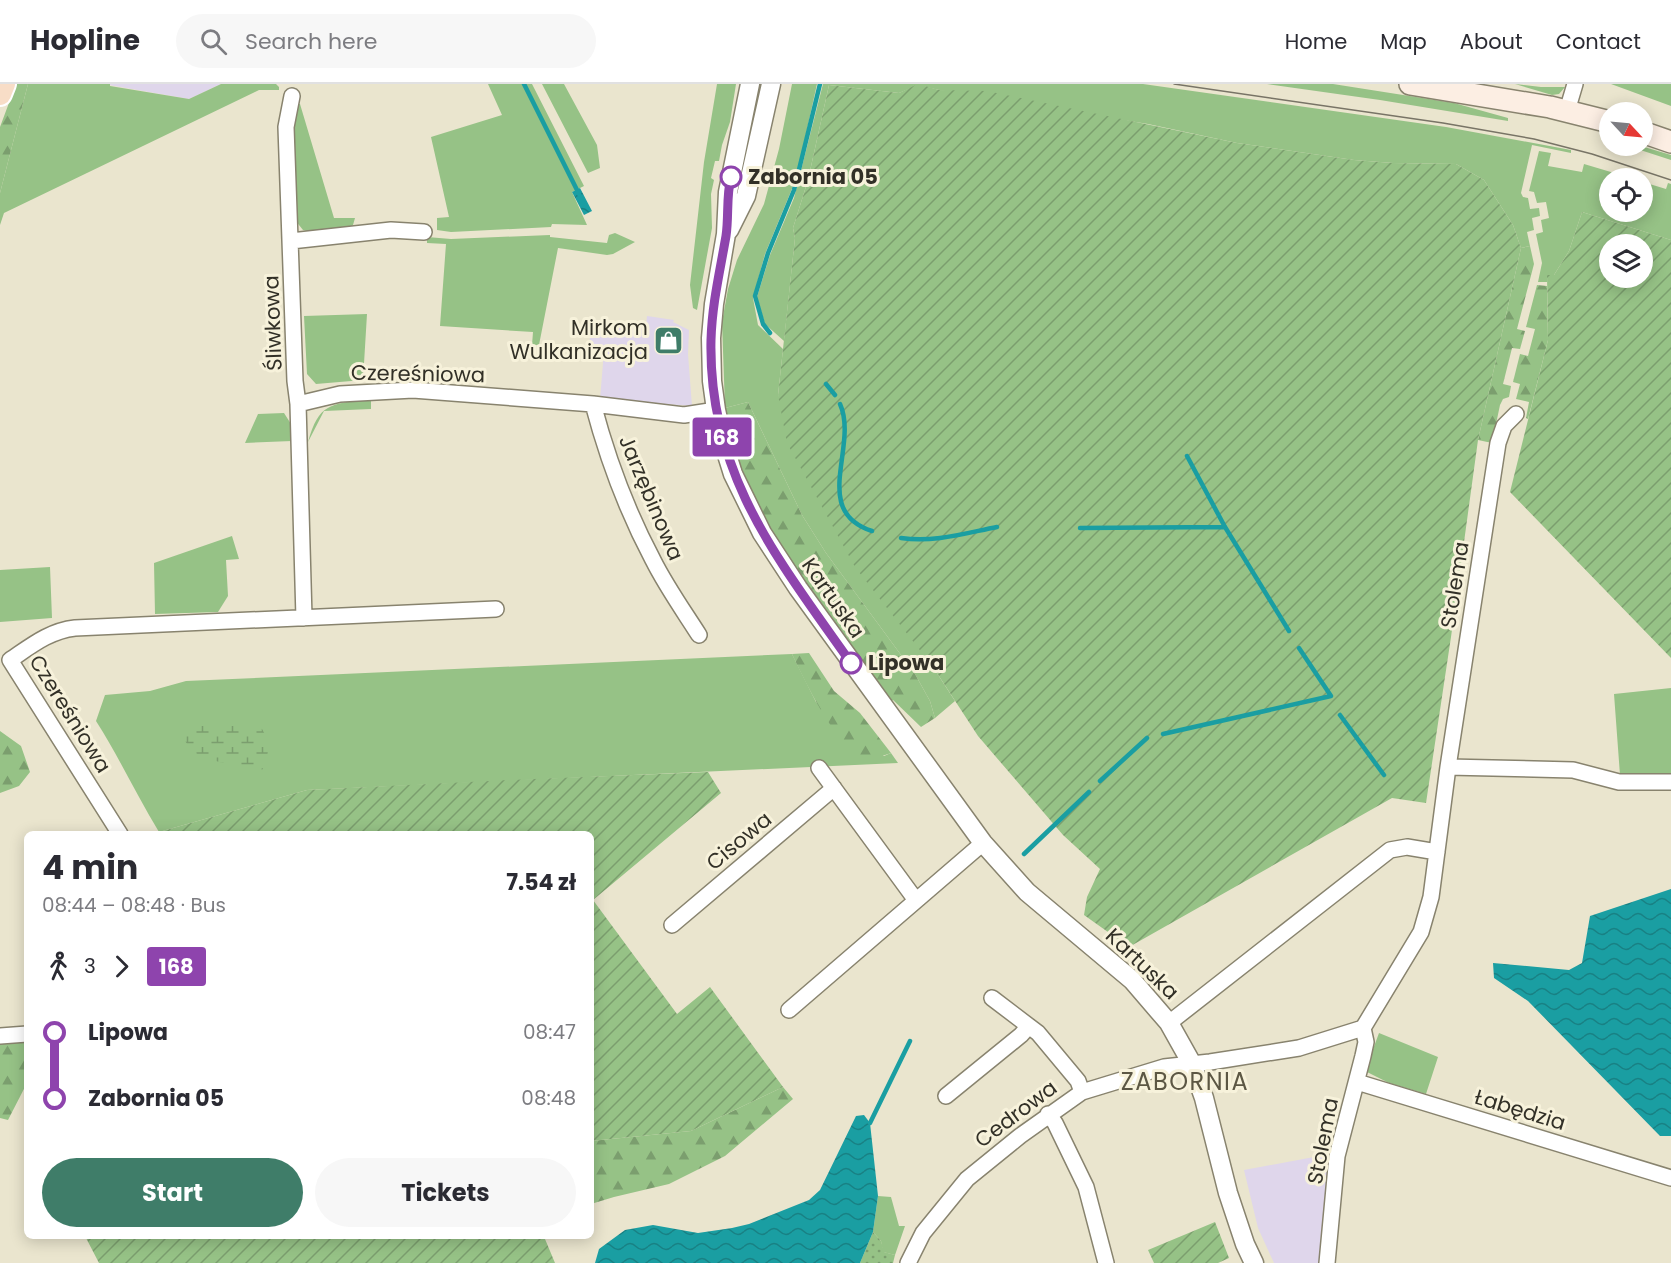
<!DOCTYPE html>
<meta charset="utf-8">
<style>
:root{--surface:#fff;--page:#f7f7f7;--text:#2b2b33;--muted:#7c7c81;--line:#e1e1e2;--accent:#3f7d69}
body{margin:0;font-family:Poppins,sans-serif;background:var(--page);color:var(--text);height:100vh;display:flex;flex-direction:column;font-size:22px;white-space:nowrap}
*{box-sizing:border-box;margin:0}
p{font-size:20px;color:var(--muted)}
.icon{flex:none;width:33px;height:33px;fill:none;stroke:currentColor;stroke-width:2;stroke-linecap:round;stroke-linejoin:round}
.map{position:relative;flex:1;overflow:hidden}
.drawer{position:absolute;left:24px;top:747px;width:570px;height:408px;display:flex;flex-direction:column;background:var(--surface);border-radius:9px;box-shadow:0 3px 15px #0003}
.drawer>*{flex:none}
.badge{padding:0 12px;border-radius:4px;font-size:21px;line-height:39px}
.needle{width:39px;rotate:116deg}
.buttons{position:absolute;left:1599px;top:18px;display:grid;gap:12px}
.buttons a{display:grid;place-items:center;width:54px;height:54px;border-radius:50%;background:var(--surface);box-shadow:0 3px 15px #0003;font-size:30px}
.map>.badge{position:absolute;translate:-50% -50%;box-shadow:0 0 0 3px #fff}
.legs{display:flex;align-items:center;gap:9px;height:66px;padding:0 18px;font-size:20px}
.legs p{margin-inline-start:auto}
.head{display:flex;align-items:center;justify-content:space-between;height:102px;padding:0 18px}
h1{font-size:33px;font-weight:700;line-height:45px}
.action{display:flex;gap:12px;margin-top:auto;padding:12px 18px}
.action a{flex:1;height:69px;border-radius:36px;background:var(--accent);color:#fff;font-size:24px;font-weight:700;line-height:69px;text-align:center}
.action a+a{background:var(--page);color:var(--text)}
ul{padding:0 18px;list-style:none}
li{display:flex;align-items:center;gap:21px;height:66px;font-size:22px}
li i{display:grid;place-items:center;width:9px;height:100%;margin:0 8px;background:currentColor}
li i::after{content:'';width:15px;height:15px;margin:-8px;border:4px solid;border-radius:50%;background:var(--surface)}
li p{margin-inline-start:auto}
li:first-child i{background:linear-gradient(#0000 50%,currentColor 0)}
li:last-child i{background:linear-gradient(currentColor 50%,#0000 0)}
header{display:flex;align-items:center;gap:36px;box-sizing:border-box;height:84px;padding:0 30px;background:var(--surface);border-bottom:2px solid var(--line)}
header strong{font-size:28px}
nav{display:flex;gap:33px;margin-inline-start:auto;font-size:21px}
.search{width:420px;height:54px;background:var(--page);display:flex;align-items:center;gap:15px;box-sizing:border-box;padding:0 21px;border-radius:33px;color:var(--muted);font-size:22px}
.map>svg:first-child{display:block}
.commercial{fill:#dfd6eb}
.grass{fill:#96c286}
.forest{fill:url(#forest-firs)}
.wetland{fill:url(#wetland-marsh)}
.park{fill:url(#park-dots)}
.garden{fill:url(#garden-furrows);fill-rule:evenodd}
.water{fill:url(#water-waves)}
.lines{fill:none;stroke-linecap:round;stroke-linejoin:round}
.stream{stroke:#1a9ea2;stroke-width:4.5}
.minor-casing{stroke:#88836e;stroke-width:18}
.tertiary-casing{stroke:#88836e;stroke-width:21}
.secondary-casing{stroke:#88836e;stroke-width:24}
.primary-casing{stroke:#fff;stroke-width:26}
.minor{stroke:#fff;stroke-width:15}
.tertiary{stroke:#fff;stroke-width:18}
.secondary{stroke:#fceee3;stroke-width:21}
.primary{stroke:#f8ddc7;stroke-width:22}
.tram{stroke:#787466;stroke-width:1.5}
.line-1-casing{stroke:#fff;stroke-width:14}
.line-1{stroke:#8e44ad;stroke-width:9}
.stop-1-dot{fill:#fff;stroke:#8e44ad;stroke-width:3}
.labels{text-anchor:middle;stroke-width:6;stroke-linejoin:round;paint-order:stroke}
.stop-label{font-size:21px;font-weight:bold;fill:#323027;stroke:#f7f2db;text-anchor:start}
.street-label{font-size:21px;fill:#323027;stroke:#f7f2db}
.poi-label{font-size:21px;fill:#323027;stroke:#f7f2db;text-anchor:end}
.quarter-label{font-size:24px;letter-spacing:1.5px;fill:#5c5744;stroke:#f7f2db}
</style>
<header>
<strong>Hopline</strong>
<div class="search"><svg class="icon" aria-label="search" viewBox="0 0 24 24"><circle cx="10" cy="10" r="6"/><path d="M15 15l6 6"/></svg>Search here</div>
<nav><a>Home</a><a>Map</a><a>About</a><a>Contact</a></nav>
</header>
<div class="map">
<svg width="1671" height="1179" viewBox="0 0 1671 1179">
<defs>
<pattern id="forest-firs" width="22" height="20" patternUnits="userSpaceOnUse" patternTransform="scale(1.5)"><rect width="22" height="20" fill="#96c286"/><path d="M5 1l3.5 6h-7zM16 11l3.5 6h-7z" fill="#7b9e6e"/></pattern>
<pattern id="wetland-marsh" width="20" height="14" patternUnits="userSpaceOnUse" patternTransform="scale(1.5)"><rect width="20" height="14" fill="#96c286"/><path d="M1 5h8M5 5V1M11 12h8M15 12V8" fill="none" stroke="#7b9e6e"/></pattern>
<pattern id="park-dots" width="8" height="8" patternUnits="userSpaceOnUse" patternTransform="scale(1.5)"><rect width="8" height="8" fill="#96c286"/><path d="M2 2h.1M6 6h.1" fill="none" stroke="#7b9e6e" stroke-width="1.8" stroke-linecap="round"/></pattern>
<pattern id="garden-furrows" width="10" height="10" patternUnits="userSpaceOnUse" patternTransform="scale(1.5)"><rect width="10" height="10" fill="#96c286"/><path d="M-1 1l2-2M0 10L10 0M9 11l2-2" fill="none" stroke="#7b9e6e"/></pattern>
<pattern id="water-waves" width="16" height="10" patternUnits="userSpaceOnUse" patternTransform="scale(1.5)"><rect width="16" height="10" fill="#1a9ea2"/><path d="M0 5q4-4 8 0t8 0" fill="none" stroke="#188184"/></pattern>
</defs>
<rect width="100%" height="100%" fill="#eae5ce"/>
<path class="commercial" d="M110,0H221L189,15L109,1Z
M647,232L674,236L673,238L689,246L688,270L692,322L600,315L604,267L589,265L591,239L646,242Z
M1330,1070L1322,1179H1274L1258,1144L1244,1086Z"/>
<path class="grass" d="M28,0H110V2L189,15L221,0H276L279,3V6H259L4,129L0,141V109Z
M488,0H532L584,102L572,108L587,141L552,140L551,143L451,148L437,146V134L449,133L431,53L502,31Z
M542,0H564L597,61L600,84L588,89Z
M717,0H736L730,38L722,61L719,77H715L711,94L714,96L711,110L712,144L697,226L693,224L690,201L704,78Z
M792,0H817L796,95L765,170L753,214L758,241L783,265L778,311L933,583L955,617L935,634L930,617L915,590L826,469L802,431L748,318L725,324L722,238L728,205L737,176L764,120L779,65Z
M823,0H1143L1446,43L1571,66V69L1532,61L1521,109L1523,113L1528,114L1530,125L1539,124L1540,132L1532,134L1534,146L1527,148L1530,162L1521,164L1513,141L1484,96L1456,80L1393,79L1354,76L1237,59L1148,40L939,6L918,1L899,9L829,1L808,96L793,144L795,154L784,257L765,240L757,213L770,171L794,114Z
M1267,0H1333L1454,19L1508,34V37L1380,16Z
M1515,0L1541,3H1565L1559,10L1552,11Z
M1611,0H1671V22Z
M295,19L300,20L334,134H355L353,141L347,146L315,149L303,146L295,136L293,27Z
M1628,62H1641L1671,71V76Z
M1539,67L1551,69L1548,82L1582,88L1584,80L1631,94H1610V128H1642L1643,98L1666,105L1668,99L1671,100V156L1582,128L1569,167L1554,191H1547V198H1538L1542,179L1536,150L1543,148L1541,136L1549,134L1546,118L1537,119L1534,108L1529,107Z
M615,149L635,158L613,170L607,171L558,164L539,261H532L533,248L440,242L446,160L427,159V153L451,155L550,151V153L607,159L609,151Z
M367,230L363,296L316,300L307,290L304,232Z
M365,315H371V325L324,327L308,358C319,319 330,321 365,315Z
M284,329L291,340L292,357L245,359L258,330Z
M232,452L239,475L226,476L228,512L218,528L155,530L154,479Z
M50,483L52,534L0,538V486Z
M792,570L816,618L884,672L891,669L898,679L307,706L159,748C137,712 119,673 96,637L105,611L150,607L186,597Z
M1671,604V691H1620L1614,610Z
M1379,949L1438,973L1426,1010L1389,999L1365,987Z
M878,1112L891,1113L899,1142H905L895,1171L883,1168L881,1157L873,1148Z"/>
<path class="forest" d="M16,0H28L0,109V43Z
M1530,162L1534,180L1517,245L1525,247L1520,265L1512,264L1503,300L1511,302L1509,313L1503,315L1500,321L1492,359L1478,356L1521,164Z
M1537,201L1547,202L1548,256L1528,335L1526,334L1529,318L1516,315L1520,300L1513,298L1520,270L1528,272L1535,245L1526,243Z
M748,318L802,431L826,469L915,590L930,617L935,634L921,643L893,616L889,618L785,470L764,436L734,367L725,324Z
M809,569L834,607L860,629L891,669C884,672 871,674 863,672C836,664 804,595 792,570Z
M0,647L21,662L30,688L19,702L0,709Z
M27,956V999L8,1036L0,1034V958Z
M783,1003L793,1015L725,1072L669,1100L614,1113L591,1120V1057L691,1047Z"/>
<path class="wetland" d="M239,641L262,645C271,660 269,671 262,686L219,678L192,668L179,647L196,642Z"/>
<path class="park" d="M873,1148L881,1157L884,1168L895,1171L893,1179H860Z"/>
<path class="garden" d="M918,0L939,6L987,7L1237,59L1354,76L1393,79L1456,80L1484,96L1513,141L1521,164L1478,356L1451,553L1426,719L1392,714L1129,863L1084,831L1087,813L1100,785L1063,751L978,652L933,583L855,483L787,359L778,311L795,154L793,144L808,96L829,1L899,9Z
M1582,128L1671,156V574L1510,408L1548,256L1547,191H1554L1569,167ZM1610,160H1642V194H1610Z
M708,688L721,709L593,816L677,930L710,903L783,1003L691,1047L591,1057V750H159V748L307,706L509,696Z
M1215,1138L1229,1174L1218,1179H1154L1148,1166Z
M85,1152H551L545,1155L555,1179H99Z"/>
<path class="water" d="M580,104L592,127L584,131L572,108Z
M1671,805V1052H1660L1528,917L1494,894L1493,879L1569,886L1582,879L1590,832Z
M864,1031L870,1039L878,1112L873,1148L860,1179H595L599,1165L625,1146L653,1141L698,1149L732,1144L749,1140L809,1116L820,1106L856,1032Z"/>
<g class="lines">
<path class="stream" d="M524,0L579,110
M770,249L763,240L755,212L768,169L794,106L820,0
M826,300L835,311
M840,320C859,362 810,427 872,447
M1187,372L1225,443L1289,547
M1080,444L1225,443
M901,454C934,459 966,449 997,443
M1340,631L1384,691
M1163,650L1331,612L1299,564
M1100,697L1147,654
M1024,770L1089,708
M870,1039L910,957"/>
<defs>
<path id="minor" d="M292,12L286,43L295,297L298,320L304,534
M1567,27L1575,0
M291,157L391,146L424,148
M298,320L340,310L413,306L593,320L684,331L716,326
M593,320C607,373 627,427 653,476C666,502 683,526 699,551
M1448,683L1573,686L1619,698H1671
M819,684L915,815
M120,750L10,576C31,562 49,547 75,544L496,525
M672,841L834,704
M992,914L1038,949L1078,997L1082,1008
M789,926L983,759
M1169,939L1390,766L1407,763L1437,768
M0,952L27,950
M1357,998L1671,1094
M946,1012L1021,951L1029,942
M1048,1030L1055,1039L1086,1103L1106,1179
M908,1179L923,1149L967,1095L1020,1052L1082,1008L1164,983L1210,978L1299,964L1363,944
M1327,1179L1337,1072L1363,972L1366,958L1363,944L1421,848L1431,813L1448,683L1498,359L1504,342L1516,330"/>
<path id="tertiary" d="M750,0L728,108L726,150L714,220L711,254L712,297L716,326L723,358L733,390L762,449L798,504L983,759L1027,808L1132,896L1169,939L1192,980L1204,1014L1228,1109L1245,1160L1254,1179
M729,146L746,112L771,0"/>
<path id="secondary" d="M1410,0L1550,23L1610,38
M1642,48L1671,58"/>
<path id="primary" d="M0,10L4,0"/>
</defs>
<use href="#minor" class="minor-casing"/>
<use href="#tertiary" class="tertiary-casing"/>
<use href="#secondary" class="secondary-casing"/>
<use href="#primary" class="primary-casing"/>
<use href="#minor" class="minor"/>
<use href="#tertiary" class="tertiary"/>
<use href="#secondary" class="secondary"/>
<use href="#primary" class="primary"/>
<path class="tram" d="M1174,0L1443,39L1534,55L1592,70L1671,96"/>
</g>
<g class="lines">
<defs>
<path id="line-1" d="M731,93C726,113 729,132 726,152C720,187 712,220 711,256C708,391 778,475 851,579"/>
</defs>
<use href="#line-1" class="line-1-casing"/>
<use href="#line-1" class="line-1"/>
</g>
<defs>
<symbol id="shop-square" viewBox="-11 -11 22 22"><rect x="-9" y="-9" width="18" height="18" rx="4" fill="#3f7d69" stroke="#f7f2db"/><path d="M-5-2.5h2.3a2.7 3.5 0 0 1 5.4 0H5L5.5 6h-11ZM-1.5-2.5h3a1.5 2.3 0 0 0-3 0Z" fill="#fff"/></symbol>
</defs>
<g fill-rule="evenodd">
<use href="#shop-square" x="652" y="240" width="33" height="33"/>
</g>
<g class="stop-1-dot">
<circle cx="731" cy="93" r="10"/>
<circle cx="851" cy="579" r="10"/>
</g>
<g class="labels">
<g class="stop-label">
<text x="748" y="100">Zabornia 05</text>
<text x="868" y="586">Lipowa</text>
</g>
<g class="street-label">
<text transform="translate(273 239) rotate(-92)" y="7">Śliwkowa</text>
<text transform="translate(418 290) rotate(1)" y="7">Czereśniowa</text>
<text transform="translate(651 414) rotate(67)" y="7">Jarzębinowa</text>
<text transform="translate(1455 501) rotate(-81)" y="7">Stolema</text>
<text transform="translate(833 514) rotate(55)" y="7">Kartuska</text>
<text transform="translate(70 630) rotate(58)" y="7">Czereśniowa</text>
<text transform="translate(739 757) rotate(-40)" y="7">Cisowa</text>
<text transform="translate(1142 880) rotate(44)" y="7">Kartuska</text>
<text transform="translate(1520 1026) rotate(17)" y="7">Łabędzia</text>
<text transform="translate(1016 1030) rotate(-37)" y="7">Cedrowa</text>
<text transform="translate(1323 1057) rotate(-79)" y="7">Stolema</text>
</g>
<g class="poi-label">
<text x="648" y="251">Mirkom<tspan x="648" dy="24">Wulkanizacja</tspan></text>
</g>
<g class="quarter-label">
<text x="1185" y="1006">ZABORNIA</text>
</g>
</g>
</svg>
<div class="buttons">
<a><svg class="needle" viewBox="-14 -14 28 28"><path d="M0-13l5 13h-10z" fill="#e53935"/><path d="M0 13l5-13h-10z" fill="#7c7c81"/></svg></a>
<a><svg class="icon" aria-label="locate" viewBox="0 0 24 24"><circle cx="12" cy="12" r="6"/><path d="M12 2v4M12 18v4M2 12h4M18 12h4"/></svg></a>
<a><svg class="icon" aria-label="layers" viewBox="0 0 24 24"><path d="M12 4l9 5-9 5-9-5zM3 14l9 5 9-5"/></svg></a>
</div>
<b class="badge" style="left:722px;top:353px;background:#8e44ad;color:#fff">168</b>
<section class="drawer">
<div class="head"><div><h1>4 min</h1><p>08:44 – 08:48 · Bus</p></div><b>7.54 zł</b></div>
<div class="legs"><svg class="icon" aria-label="walk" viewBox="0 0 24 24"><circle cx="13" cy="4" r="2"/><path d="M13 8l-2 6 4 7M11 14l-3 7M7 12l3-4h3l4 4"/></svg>3<svg class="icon" aria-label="forward" viewBox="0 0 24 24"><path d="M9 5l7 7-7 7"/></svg><b class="badge" style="background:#8e44ad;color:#fff">168</b></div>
<ul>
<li><i style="color:#8e44ad"></i><b>Lipowa</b><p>08:47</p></li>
<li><i style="color:#8e44ad"></i><b>Zabornia 05</b><p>08:48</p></li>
</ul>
<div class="action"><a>Start</a><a>Tickets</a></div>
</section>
</div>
